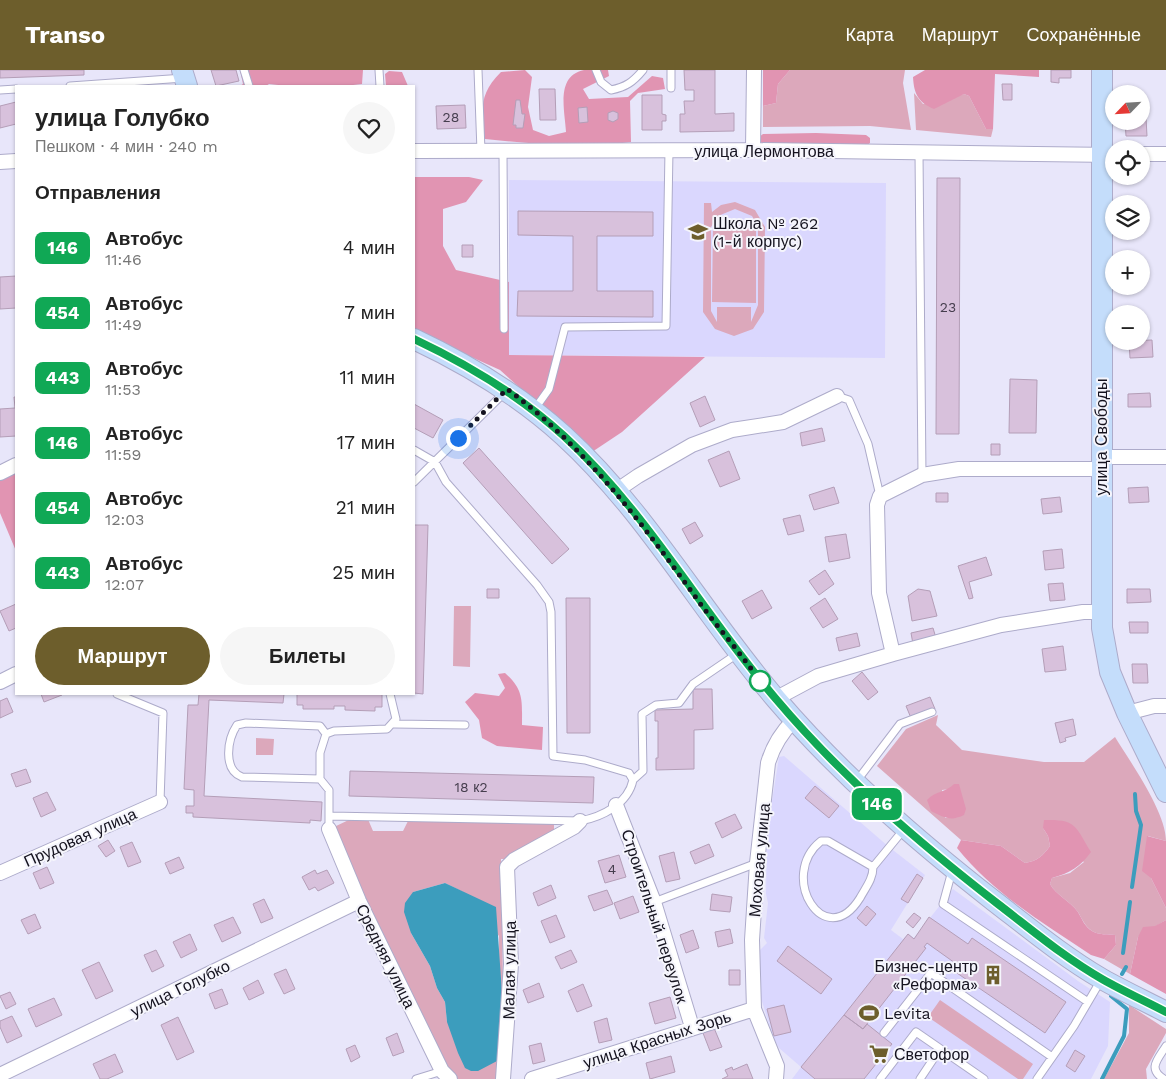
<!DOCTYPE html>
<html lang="ru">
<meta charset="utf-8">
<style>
:root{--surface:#fff;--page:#f6f6f6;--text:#222;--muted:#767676;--accent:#6d5e2c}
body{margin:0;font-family:"Work Sans",sans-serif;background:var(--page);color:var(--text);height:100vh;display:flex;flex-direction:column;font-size:19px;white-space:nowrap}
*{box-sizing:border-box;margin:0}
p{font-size:16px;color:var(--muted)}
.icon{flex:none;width:28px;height:28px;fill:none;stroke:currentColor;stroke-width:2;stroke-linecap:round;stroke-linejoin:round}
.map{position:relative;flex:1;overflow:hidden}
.details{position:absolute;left:15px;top:15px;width:400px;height:610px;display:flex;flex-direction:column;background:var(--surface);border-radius:0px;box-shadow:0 1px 4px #0004}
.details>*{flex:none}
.badge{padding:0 10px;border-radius:8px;font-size:18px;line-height:32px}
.needle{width:32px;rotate:245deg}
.buttons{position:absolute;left:1105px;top:15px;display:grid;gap:10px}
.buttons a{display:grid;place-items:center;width:45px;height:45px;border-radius:50%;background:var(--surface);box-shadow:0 1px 4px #0004;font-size:25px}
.you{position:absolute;width:25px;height:25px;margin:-12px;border:4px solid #fff;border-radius:50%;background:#1a73e8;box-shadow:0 0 0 8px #1a73e833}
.map>.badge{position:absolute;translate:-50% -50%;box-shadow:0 0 0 2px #fff}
h2{padding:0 20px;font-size:19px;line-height:45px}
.round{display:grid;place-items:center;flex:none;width:52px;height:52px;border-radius:26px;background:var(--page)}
.summary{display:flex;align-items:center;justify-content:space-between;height:85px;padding:0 20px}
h1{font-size:24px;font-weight:600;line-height:38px}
.action{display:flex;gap:10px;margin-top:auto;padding:10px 20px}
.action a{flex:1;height:58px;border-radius:30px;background:var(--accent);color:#fff;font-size:20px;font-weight:600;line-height:58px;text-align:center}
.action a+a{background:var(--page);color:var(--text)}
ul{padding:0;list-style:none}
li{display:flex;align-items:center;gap:15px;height:65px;padding:0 20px}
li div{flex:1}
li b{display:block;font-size:19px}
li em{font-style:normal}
li .badge{min-width:55px;font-weight:700;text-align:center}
header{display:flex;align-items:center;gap:30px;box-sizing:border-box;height:70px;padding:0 25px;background:var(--accent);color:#fff}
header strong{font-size:24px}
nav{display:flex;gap:28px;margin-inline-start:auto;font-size:18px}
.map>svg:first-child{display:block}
.built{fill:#dad7fe}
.green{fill:#dca8bb;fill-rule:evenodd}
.forest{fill:#e194b2}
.water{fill:#3c9dbd}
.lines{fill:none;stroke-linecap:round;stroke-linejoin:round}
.stream{stroke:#3c9dbd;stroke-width:4}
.building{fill:#d8c1dc;stroke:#b49eb7}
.lane-casing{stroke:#adabca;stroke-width:9}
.street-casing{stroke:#adabca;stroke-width:16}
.secondary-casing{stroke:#adabca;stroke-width:22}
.lane{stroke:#fff;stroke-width:7}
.street{stroke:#fff;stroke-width:14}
.secondary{stroke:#c4ddfb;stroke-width:20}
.line-casing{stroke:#fff;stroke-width:11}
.line{stroke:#10a855;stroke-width:8}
.walk{stroke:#15131f;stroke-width:5;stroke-dasharray:0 9}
.stop-dot{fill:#fff;stroke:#10a855;stroke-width:2.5}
.labels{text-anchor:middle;stroke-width:4;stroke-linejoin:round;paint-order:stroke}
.number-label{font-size:14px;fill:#463e4e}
.street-label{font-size:16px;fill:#15131f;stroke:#f5f5fc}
.poi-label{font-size:16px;fill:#15131f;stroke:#f5f5fc;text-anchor:start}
</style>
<header>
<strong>Transo</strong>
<nav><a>Карта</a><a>Маршрут</a><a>Сохранённые</a></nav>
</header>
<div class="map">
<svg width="1166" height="1009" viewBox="0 0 1166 1009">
<rect width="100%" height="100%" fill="#e8e6fa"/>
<path class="built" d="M509,110L886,113L885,288L509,285Z
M784,686L889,777L925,805L891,860L903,869L908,864L914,868L953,819L1078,911L1110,932L1108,976L1091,1009H792L801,997L779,978L773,967L761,928L758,897L760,880L767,873L764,868L768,833L766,824L767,763L779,687Z"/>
<path class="green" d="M790,0H905L903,13L911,60L870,56L763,57V36L776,33L778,14Z
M914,23L923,34L964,24L969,26L986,59H993L991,67L916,60Z
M735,132L755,140L765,157L764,242L753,259L734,266L715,259L703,242L704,133H711L712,142L721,135ZM735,139L752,146L758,157V235L751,252V237H717V252L711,241V157L718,146Z
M713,155H756V233L712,232Z
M454,536H471L470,597L453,596Z
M938,645L936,655L962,680L1044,692H1084L1115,667C1131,693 1166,742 1166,771L1148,766L1151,808L1166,838V850L1138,867L1130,904L1104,889L1116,875L1115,865C1108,864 1098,865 1092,861C1085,856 1082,849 1078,842C1070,831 1056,825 1050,814L1052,808L1070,803L1084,792L1043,758L1048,766L1050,776C1043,786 1037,791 1025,793L1001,776L961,770L877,696L906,659ZM950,719L959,747L945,748L942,720Z
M256,668L274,669L273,685H256Z
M355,747H367L373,761H403L409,749L554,750V763L506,789H501L504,975L496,1009H458L449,999L360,823L334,757ZM445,813L463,822L499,866V889L447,952L445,932L437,918L430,896L411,863L413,822Z
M940,930L1033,994L1023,1009H1018L928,947Z
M1129,935L1166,959V963L1146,999L1147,1009H1104L1129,963Z"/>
<path class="forest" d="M240,0H363L362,14C333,18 299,18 269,14L266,16H240L243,14Z
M525,0L532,7L528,37L533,60L549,66L566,62C565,41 555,6 584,0C591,0 601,0 608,0L609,6L583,19L589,29L628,27L652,6L663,8L665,19L638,23L630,31L631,72C584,79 532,74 485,69C481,39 479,24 501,2Z
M763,0H790L778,14L776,33L763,36Z
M925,0H1039V7L995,4L993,59H986L969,26L964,24L934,39C918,32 914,24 913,7Z
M389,1L402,2L408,16H386L385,4Z
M816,63L866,65L870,68V73L866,76L762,74L759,67L763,64Z
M414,107H469L483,110L466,132L443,139V176L456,200L509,212V285L705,287L622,362L592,382L500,300L414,261Z
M16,402V481L0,443V410Z
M505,603C524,620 522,630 522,655L543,657L542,680L497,676L482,668L479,650L465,632L475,623L499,626L505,618L498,604Z
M954,714H959L966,739L964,745C951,752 943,747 931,741L927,730C935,721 947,722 954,714Z
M1044,750C1077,749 1075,756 1091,782C1080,797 1070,803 1052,808L1050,814C1056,825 1070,831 1078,842C1082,849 1085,857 1092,861C1098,865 1108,864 1115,865L1116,875L1104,889L1091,885C1044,854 993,823 957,778L961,770L1001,776L1025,793C1037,791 1043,786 1050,776L1048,766L1043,758Z
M1147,766L1166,771V838L1151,808L1142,801Z
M1166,850V924L1130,904L1138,867L1143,857L1155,856Z"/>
<path class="water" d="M445,813L496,837L502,923V982L497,991L478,1001H471L465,998L458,983L447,952L445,932L437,918L430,896L411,863L404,842L405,833L413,822Z"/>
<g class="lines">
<path class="stream" d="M1132,817L1141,755L1136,741L1135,724
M1123,883L1130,832
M1122,904L1126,897
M1102,1009L1124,966L1127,939L1111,926"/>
</g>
<path class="building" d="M0,0H84V5L0,8Z
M211,0H236L239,11L216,16Z
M684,0H715V44L734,43V61L680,62V44H685L684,31H694V20H685Z
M1051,0H1071V8H1059V13L1051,12Z
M1002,14H1012V30H1003Z
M539,19H555L556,50H540Z
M642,25H662V44L666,45V51H662V60H642Z
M516,30H520L522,44H525L523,58H516V55H513Z
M1141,30H1145L1147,66H1126L1125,51H1141Z
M16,32V54L0,58V36Z
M465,35L466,58L437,59L436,36Z
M587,37L588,52L579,53L578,38Z
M613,41L618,43V49L613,52L608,50V43Z
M937,108H960L959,364H936Z
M518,141L653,142V166H597V221H653V247L517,246L518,221H573V166L518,165Z
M462,175H473V187H462Z
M16,206V238L0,239V207Z
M1152,270L1153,287L1130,288L1129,271Z
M1010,309L1037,310L1036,363H1009Z
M1150,323L1151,337H1128V324Z
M705,326L715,350L700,357L690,333Z
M14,327H16V366L0,367V339L15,338Z
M414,334L443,350L433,368L414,358Z
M822,358L825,371L802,376L800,363Z
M991,374H1000V385H991Z
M479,378L569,479L552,494L463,393Z
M729,381L740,409L720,417L708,390Z
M834,417L839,433L814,440L809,425Z
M1148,417L1149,432L1129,433L1128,418Z
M936,423H948V432H936Z
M1060,427L1062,442L1043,444L1041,429Z
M800,445L804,461L788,465L783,449Z
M695,452L703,466L690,474L682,459Z
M414,455H428L423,624L414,623Z
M846,464L850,488L829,492L825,467Z
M1062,479L1064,498L1045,500L1043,481Z
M986,487L992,505L969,512L973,528L969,529L958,496Z
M825,500L834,514L819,525L809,511Z
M1063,513L1065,530L1050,531L1048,514Z
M487,519H499V528H487Z
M918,519L930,521L937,546L912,551L908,526Z
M1127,519H1150L1151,532L1127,533Z
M762,520L772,538L752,549L742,531Z
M566,528H590V663H567Z
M825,528L838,549L823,558L810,538Z
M16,534V558L9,561L0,541Z
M1129,552H1148V563H1130Z
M933,558L936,568L913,574L911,563Z
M857,563L860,576L839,581L836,568Z
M1063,576L1066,600L1045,602L1042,579Z
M1132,594H1147L1148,613H1133Z
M862,602L878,622L868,630L852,611Z
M693,619H712L713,659L694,660V699L656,700V688H658V651H655V640L693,639Z
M41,624H61L62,625L44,632Z
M199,624H284L283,633L209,630L204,726L322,732L321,751L310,750V753L193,747V743H186V736H194V720L184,719L188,635H198Z
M297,624H382V637H375V641L345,640V636H334V639H303V635H297Z
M930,627L935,639L911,648L906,636Z
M7,628L13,642L0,648V631Z
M1073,649L1076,665L1065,668L1066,671L1060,673L1055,653Z
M26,699L31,712L16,717L11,704Z
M350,701L594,707L593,733L349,726Z
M815,716L839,736L829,748L805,728Z
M47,722L56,740L41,747L33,728Z
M735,744L742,758L722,768L715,753Z
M108,770L115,781L106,787L98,776Z
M132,772L141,792L128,797L120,777Z
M709,774L714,786L695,794L690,782Z
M674,782L680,809L666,812L659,786Z
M619,785L626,807L605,813L598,791Z
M179,787L184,798L170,804L165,793Z
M47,797L54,813L40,819L33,803Z
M315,800L317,804L327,800L334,813L318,821L315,817L309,820L302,807Z
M917,804L923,808L908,833L901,829Z
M551,815L556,828L538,836L533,823Z
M607,820L613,834L594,841L588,826Z
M712,824L732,827L730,842L710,840Z
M633,826L639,842L620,849L614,833Z
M264,829L273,848L261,853L253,834Z
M867,836L876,844L866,856L857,848Z
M914,843L921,848L913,858L906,852Z
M35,844L41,858L28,864L21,850Z
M556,845L565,867L550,873L541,851Z
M233,847L241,863L222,872L214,855Z
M929,847L968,874L972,868L1066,932L1045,963L951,899L955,893L927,873L924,877L926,878L863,959L844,945L908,864L914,869Z
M730,859L733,873L718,877L715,862Z
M693,860L699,878L686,883L680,865Z
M190,864L197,880L181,888L173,872Z
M788,876L832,909L821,924L777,891Z
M156,880L164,896L152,902L144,885Z
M571,880L577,892L561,899L555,887Z
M99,892L113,921L96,929L82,900Z
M286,899L295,919L284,924L274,904Z
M729,900H740V915H729Z
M258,910L264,923L249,930L243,918Z
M539,913L544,927L528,933L523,920Z
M583,914L592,936L577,942L568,921Z
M222,919L228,934L215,939L209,924Z
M10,922L16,934L6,939L0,926Z
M670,927L676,948L655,954L649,933Z
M54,928L62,945L36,957L28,939Z
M784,935L791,962L774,966L767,939Z
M844,945L863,959L867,954L892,974L864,1009H815L801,997Z
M12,946L22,966L7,973L0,957V951Z
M178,947L194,982L177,990L161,955Z
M607,948L612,970L599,973L594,952Z
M714,958L722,977L710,981L703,963Z
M397,963L404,982L393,986L386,968Z
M541,973L545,991L533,994L529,976Z
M355,975L360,987L351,992L346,979Z
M1075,980L1085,986L1075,1002L1066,996Z
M115,984L123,1002L107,1009H100L93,994Z
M671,986L675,1002L650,1009L646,993Z
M747,994L753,1009H722L728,1006L725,1000L732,997L733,1000Z"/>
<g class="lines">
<defs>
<path id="lane" d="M244,0L249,16
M379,0L380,16
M478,0L481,81
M596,0L601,12L611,20C626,17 633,12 643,0
M671,0V18
M70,16L184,8
M0,20L16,19
M503,81L504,259
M919,83L922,405
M837,326L849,330L868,374L880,426
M534,340L549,319L565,257L666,256L669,80
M414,412L504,323
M117,624L163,643L160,732
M394,654L465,655
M320,709L242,707C223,700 227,670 237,655L246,653L320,656L326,664
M633,710L643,701L642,644L656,635L679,633L693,614L737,584
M856,712L900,654L932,642
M330,746L580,751C602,747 628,734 633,710L629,703L585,690L553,686L551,542L549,532L537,515L446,412L435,392L414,380
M329,759V720L320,709V683L326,664L334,661L387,659L396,649L390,624
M873,797L828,771H821C777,806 825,884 860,828C866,817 873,809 873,797L905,758
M952,801L943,834L1088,932
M654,832L757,793
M884,963L931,903L1052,987
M416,1009L442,1001
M880,1009L916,962L984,1009
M920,1009L940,979
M1037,1009L1074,956L1101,910
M1164,1009C1147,999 1158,989 1166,976"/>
<path id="street" d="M753,80L754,0
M414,81L753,80L1114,85
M1141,84H1166
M0,92L16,91
M1101,387H1166
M0,403L16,395
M616,421L638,406L692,375L732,360L783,352L837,326
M893,584L879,523L877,435L880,426L922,405L959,399H1101
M0,612L16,604
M775,629L818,606L893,584L1001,555L1083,542H1101
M1127,643L1154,636H1166
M616,735L654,832L692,957
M329,759L359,831L442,1001L450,1009
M0,803L160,732
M0,1005L359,831
M503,1009L511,894L507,797L514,790L574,757L580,751
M532,1009L754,939
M776,1009L777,996L754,939L752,870L757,793L768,693C773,676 781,663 794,650"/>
<path id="secondary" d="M182,0L187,16
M1102,0V558L1110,602L1127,643L1166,722
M414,269C469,295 519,325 564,366C647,442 703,544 776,629C841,705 916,770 994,831C1029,858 1064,887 1102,909C1123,921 1145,931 1166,942"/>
</defs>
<use href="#lane" class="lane-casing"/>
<use href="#street" class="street-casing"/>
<use href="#secondary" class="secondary-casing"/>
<use href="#lane" class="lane"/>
<use href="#street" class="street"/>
<use href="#secondary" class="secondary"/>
</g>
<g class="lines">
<defs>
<path id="line" d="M414,269C469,295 519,325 564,366C647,442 703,544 776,629C841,706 918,772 998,834C1032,860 1065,888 1102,909C1123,921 1145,931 1166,942"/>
</defs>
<use href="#line" class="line-casing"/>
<use href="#line" class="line"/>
<path class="walk" d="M458,368L507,319C587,378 644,456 702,536C721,561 742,585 760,611"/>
</g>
<defs>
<symbol id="school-bare" viewBox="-9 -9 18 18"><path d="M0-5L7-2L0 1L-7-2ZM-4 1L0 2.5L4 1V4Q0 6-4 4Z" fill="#6d5e2c" stroke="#f5f5fc" stroke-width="2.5" paint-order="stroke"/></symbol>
<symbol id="building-bare" viewBox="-9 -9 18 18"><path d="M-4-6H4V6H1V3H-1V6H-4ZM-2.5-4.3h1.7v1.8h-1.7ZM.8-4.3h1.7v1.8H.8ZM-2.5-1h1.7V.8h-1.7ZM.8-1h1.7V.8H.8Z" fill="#6d5e2c" stroke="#f5f5fc" stroke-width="2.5" paint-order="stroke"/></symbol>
<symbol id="stadium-bare" viewBox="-9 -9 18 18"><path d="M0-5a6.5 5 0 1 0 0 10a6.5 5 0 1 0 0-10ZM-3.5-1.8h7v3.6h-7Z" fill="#6d5e2c" stroke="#f5f5fc" stroke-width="2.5" paint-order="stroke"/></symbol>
<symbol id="supermarket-bare" viewBox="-9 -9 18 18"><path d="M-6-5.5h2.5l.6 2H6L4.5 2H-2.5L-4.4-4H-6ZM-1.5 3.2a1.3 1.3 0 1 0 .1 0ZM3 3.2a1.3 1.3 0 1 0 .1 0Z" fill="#6d5e2c" stroke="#f5f5fc" stroke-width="2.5" paint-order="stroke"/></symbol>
</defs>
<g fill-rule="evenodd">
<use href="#school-bare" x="684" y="148" width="28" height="28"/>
<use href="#building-bare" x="979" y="891" width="28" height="28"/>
<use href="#stadium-bare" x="855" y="929" width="28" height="28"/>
<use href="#supermarket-bare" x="865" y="970" width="28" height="28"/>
</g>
<circle class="stop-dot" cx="760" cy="611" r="10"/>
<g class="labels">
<g class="number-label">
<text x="451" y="52">28</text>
<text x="948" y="242">23</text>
<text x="471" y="722">18 к2</text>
<text x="612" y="804">4</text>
</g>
<g class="street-label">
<text x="764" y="87">улица Лермонтова</text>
<text transform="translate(1101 367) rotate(-90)" y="6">улица Свободы</text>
<text transform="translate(80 767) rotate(-24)" y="6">Прудовая улица</text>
<text transform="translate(759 790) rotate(-85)" y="6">Моховая улица</text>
<text transform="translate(655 846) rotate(72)" y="6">Строительный переулок</text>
<text transform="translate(386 886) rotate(64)" y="6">Средняя улица</text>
<text transform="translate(509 900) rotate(-89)" y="6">Малая улица</text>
<text transform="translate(180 918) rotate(-26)" y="6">улица Голубко</text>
<text transform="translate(657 969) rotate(-18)" y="6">улица Красных Зорь</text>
</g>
<g class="poi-label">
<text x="713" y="159">Школа № 262<tspan x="713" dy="18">(1-й корпус)</tspan></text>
<text x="978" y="902" text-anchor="end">Бизнес-центр<tspan x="978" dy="18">«Реформа»</tspan></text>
<text x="884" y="949">Levita</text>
<text x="894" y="990">Светофор</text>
</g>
</g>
</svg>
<div class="buttons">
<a><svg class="needle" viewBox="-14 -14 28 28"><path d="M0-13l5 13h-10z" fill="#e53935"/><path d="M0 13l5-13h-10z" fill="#767676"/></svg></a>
<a><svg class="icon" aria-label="locate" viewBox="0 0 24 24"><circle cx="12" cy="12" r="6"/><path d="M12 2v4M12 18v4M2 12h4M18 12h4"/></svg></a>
<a><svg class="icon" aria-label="layers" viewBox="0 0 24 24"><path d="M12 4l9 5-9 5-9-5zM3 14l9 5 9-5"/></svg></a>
<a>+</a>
<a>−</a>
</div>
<div class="you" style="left:458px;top:368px"></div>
<b class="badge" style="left:877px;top:734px;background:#10a855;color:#fff">146</b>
<section class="details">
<div class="summary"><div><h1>улица Голубко</h1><p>Пешком · 4 мин · 240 m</p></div><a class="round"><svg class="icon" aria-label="heart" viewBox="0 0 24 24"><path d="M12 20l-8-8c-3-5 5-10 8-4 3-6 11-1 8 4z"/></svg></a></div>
<h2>Отправления</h2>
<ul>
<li><span class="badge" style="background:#10a855;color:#fff">146</span><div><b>Автобус</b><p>11:46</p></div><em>4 мин</em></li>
<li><span class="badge" style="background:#10a855;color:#fff">454</span><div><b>Автобус</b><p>11:49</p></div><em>7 мин</em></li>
<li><span class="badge" style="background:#10a855;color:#fff">443</span><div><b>Автобус</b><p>11:53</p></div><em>11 мин</em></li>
<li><span class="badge" style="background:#10a855;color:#fff">146</span><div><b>Автобус</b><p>11:59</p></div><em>17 мин</em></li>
<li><span class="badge" style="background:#10a855;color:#fff">454</span><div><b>Автобус</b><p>12:03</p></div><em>21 мин</em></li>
<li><span class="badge" style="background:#10a855;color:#fff">443</span><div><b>Автобус</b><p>12:07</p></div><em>25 мин</em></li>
</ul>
<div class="action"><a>Маршрут</a><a>Билеты</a></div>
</section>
</div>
